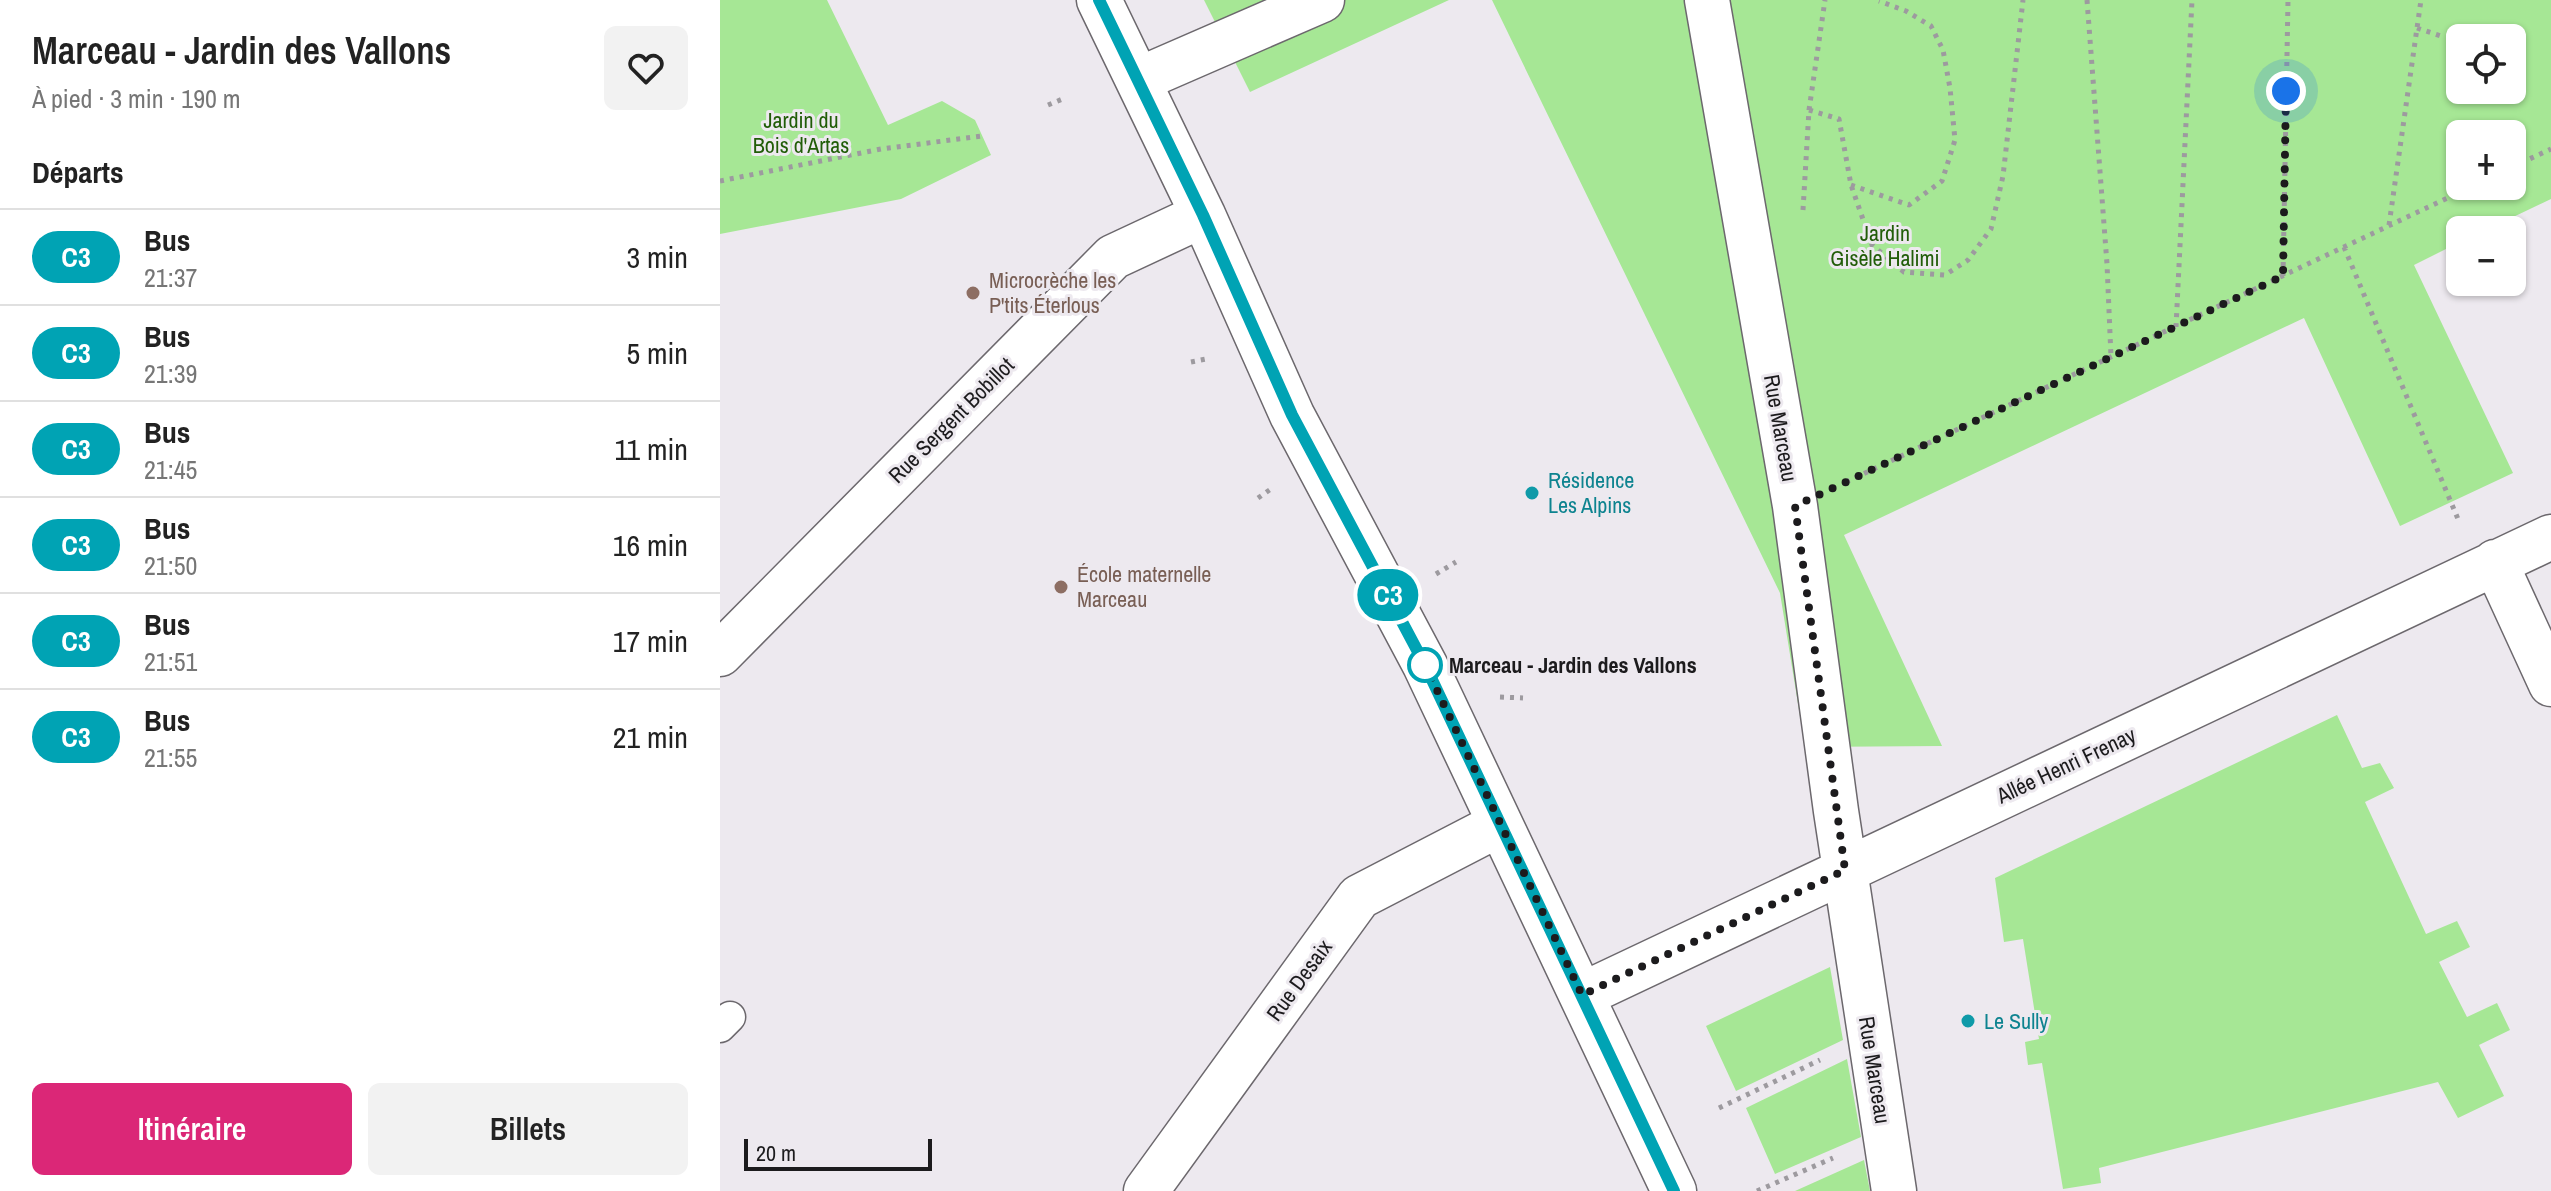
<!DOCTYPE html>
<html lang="fr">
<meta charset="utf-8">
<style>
:root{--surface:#fff;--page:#f2f2f2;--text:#222;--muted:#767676;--line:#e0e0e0;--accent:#db2777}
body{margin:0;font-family:"Archivo Narrow",sans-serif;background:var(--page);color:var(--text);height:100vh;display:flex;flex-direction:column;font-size:30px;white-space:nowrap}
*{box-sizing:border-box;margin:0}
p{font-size:26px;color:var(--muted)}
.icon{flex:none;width:44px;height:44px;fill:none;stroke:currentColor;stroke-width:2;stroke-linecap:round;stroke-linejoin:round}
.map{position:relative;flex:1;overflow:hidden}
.side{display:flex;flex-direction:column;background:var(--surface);width:720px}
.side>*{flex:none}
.badge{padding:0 16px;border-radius:26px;font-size:28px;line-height:52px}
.controls{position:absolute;left:1726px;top:24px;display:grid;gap:16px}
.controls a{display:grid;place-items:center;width:80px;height:80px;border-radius:12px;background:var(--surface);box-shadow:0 2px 6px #0004;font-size:40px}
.scale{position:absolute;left:24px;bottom:20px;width:188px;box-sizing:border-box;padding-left:8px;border:4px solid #1c1b1d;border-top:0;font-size:22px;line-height:28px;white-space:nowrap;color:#1c1b1d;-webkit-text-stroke:6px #ede9ef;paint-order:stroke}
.you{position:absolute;width:40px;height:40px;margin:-20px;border:6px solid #fff;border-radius:50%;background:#1a73e8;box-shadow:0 0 0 12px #1a73e833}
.map>.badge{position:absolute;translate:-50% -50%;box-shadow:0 0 0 4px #fff}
h2{padding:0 32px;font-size:30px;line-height:72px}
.round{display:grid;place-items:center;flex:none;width:84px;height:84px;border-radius:12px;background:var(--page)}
.head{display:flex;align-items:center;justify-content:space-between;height:136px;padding:0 32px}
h1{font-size:38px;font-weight:600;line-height:60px}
.primary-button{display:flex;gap:16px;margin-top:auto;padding:16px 32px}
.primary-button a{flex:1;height:92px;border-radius:12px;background:var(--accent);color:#fff;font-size:32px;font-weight:600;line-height:92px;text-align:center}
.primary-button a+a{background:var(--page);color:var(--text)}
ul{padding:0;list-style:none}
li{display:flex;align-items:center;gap:24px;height:96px;padding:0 32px;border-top:2px solid var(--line)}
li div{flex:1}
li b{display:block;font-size:30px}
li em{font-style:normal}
li .badge{min-width:88px;font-weight:700;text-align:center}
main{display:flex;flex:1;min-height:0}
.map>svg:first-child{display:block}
.green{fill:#a6e795;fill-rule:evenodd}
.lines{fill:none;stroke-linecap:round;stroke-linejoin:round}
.lane-casing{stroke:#6c686d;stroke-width:33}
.street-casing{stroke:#6c686d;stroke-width:47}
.path{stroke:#9d9a9f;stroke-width:5;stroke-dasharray:4 6;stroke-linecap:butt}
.lane{stroke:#fff;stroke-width:30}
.street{stroke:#fff;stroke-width:44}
.line-casing{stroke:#fff;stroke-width:18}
.line{stroke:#00a3b4;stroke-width:12}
.walk{stroke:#1c1b1d;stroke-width:8;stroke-dasharray:0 14.4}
.education-dot{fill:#8d6e63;stroke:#ede9ef;stroke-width:3}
.culture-dot{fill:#0f9aa8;stroke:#ede9ef;stroke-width:3}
.stop-dot{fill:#fff;stroke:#00a3b4;stroke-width:4}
.labels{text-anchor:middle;stroke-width:6;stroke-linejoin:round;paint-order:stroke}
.park-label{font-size:22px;fill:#215d08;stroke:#ede9ef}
.education-label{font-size:22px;fill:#785e54;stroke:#ede9ef;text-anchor:start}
.street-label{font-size:22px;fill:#1c1b1d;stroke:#ede9ef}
.culture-label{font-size:22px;fill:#0d838f;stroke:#ede9ef;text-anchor:start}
.stop-label{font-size:22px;font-weight:bold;fill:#1c1b1d;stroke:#ede9ef;text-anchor:start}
</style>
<main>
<section class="side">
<div class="head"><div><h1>Marceau - Jardin des Vallons</h1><p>À pied · 3 min · 190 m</p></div><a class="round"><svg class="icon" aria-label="heart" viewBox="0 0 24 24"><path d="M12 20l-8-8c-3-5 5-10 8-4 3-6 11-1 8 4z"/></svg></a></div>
<h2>Départs</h2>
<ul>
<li><span class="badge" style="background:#00a3b4;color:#fff">C3</span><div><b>Bus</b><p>21:37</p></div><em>3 min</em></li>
<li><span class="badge" style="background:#00a3b4;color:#fff">C3</span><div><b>Bus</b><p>21:39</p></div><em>5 min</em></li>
<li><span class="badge" style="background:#00a3b4;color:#fff">C3</span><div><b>Bus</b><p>21:45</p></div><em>11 min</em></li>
<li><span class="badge" style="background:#00a3b4;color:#fff">C3</span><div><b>Bus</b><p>21:50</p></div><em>16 min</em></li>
<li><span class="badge" style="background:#00a3b4;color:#fff">C3</span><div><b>Bus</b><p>21:51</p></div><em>17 min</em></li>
<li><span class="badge" style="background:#00a3b4;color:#fff">C3</span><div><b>Bus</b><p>21:55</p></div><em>21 min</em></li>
</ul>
<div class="primary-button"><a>Itinéraire</a><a>Billets</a></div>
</section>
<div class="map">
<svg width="1831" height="1191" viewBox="0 0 1831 1191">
<rect width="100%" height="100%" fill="#ede9ef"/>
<path class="green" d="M0,0H107L168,125L222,101L255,120L271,155L181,199L0,234Z
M484,0H729L530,92Z
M772,0H1831V199L1766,230H1740V242L1694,265L1793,473L1680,526L1584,318L1124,535L1222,746L1085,747L1060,593ZM1740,38H1792V90H1740ZM1740,134H1792V186H1740Z
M1617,715L1642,768L1660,763L1674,788L1645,802L1706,934L1737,921L1750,947L1719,962L1747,1017L1777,1003L1790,1030L1759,1045L1784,1096L1738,1118L1718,1082L1379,1168L1381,1183L1343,1189L1322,1063L1308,1065L1305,1042L1319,1039L1303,939L1284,942L1275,878Z
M1110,967L1123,1040L1016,1091L986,1026Z
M1127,1059L1141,1137L1055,1174L1026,1108Z
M1144,1160L1150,1191H1075Z"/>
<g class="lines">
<defs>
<path id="lane" d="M0,1027L10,1017"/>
<path id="street" d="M379,0L483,215L572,415L705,665L954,1191
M987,0L1075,506L1116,811L1174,1191
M418,80L602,0
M1775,562L1831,684
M0,654L393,257L483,215
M862,995L1831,537
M426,1191L639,897L780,824"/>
</defs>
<use href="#lane" class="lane-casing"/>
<use href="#street" class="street-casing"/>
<path class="path" d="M1367,0L1387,264L1391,357
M1697,28L1724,37
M328,105L345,98
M1089,110L1119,119L1131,185L1152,245L1184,272L1225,275L1248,260L1271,229L1283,176L1303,0
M1792,167L1831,149
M0,181L161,149L262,136
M1131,185L1189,205L1222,181L1235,140L1230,88L1223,50L1211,26L1186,11L1159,1
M1083,210L1089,110L1105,0
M1669,225L1701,0
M1624,247L1738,519
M1563,276L1568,0
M1456,327L1472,0
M471,362L486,359
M1126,482L1753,186
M538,498L551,489
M716,574L736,562
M780,697L803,698
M999,1108L1100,1060
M1037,1191L1113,1158"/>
<use href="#lane" class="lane"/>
<use href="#street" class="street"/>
</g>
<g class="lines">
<defs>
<path id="line" d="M379,0L483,215L572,415L705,665L954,1191"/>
</defs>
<use href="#line" class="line-casing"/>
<use href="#line" class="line"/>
<path class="walk" d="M705,665L862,995L1125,870L1075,506L1563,276L1566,91"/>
</g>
<g class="education-dot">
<circle cx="253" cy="293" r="8"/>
<circle cx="341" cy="587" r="8"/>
</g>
<g class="culture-dot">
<circle cx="812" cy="493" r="8"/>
<circle cx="1248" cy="1021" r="8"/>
</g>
<circle class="stop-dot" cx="705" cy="665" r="16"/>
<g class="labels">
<g class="park-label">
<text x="81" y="128">Jardin du<tspan x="81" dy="25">Bois d'Artas</tspan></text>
<text x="1165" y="241">Jardin<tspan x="1165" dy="25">Gisèle Halimi</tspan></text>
</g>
<g class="education-label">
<text x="269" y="288">Microcrèche les<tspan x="269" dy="25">P'tits Éterlous</tspan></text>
<text x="357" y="582">École maternelle<tspan x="357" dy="25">Marceau</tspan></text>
</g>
<g class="street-label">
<text transform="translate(231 420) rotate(-45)" y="8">Rue Sergent Bobillot</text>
<text transform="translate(1061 428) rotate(80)" y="8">Rue Marceau</text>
<text transform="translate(1346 765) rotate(-25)" y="8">Allée Henri Frenay</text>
<text transform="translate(579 980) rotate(-54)" y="8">Rue Desaix</text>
<text transform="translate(1155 1070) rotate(81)" y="8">Rue Marceau</text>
</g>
<g class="culture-label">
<text x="828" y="488">Résidence<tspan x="828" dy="25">Les Alpins</tspan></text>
<text x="1264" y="1029">Le Sully</text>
</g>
<g class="stop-label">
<text x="729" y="673">Marceau - Jardin des Vallons</text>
</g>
</g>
</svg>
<div class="controls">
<a><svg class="icon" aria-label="locate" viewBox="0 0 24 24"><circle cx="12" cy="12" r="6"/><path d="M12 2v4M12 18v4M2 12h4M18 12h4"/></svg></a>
<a>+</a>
<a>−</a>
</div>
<div class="scale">20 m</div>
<div class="you" style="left:1566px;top:91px"></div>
<b class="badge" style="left:668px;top:595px;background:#00a3b4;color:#fff">C3</b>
</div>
</main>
